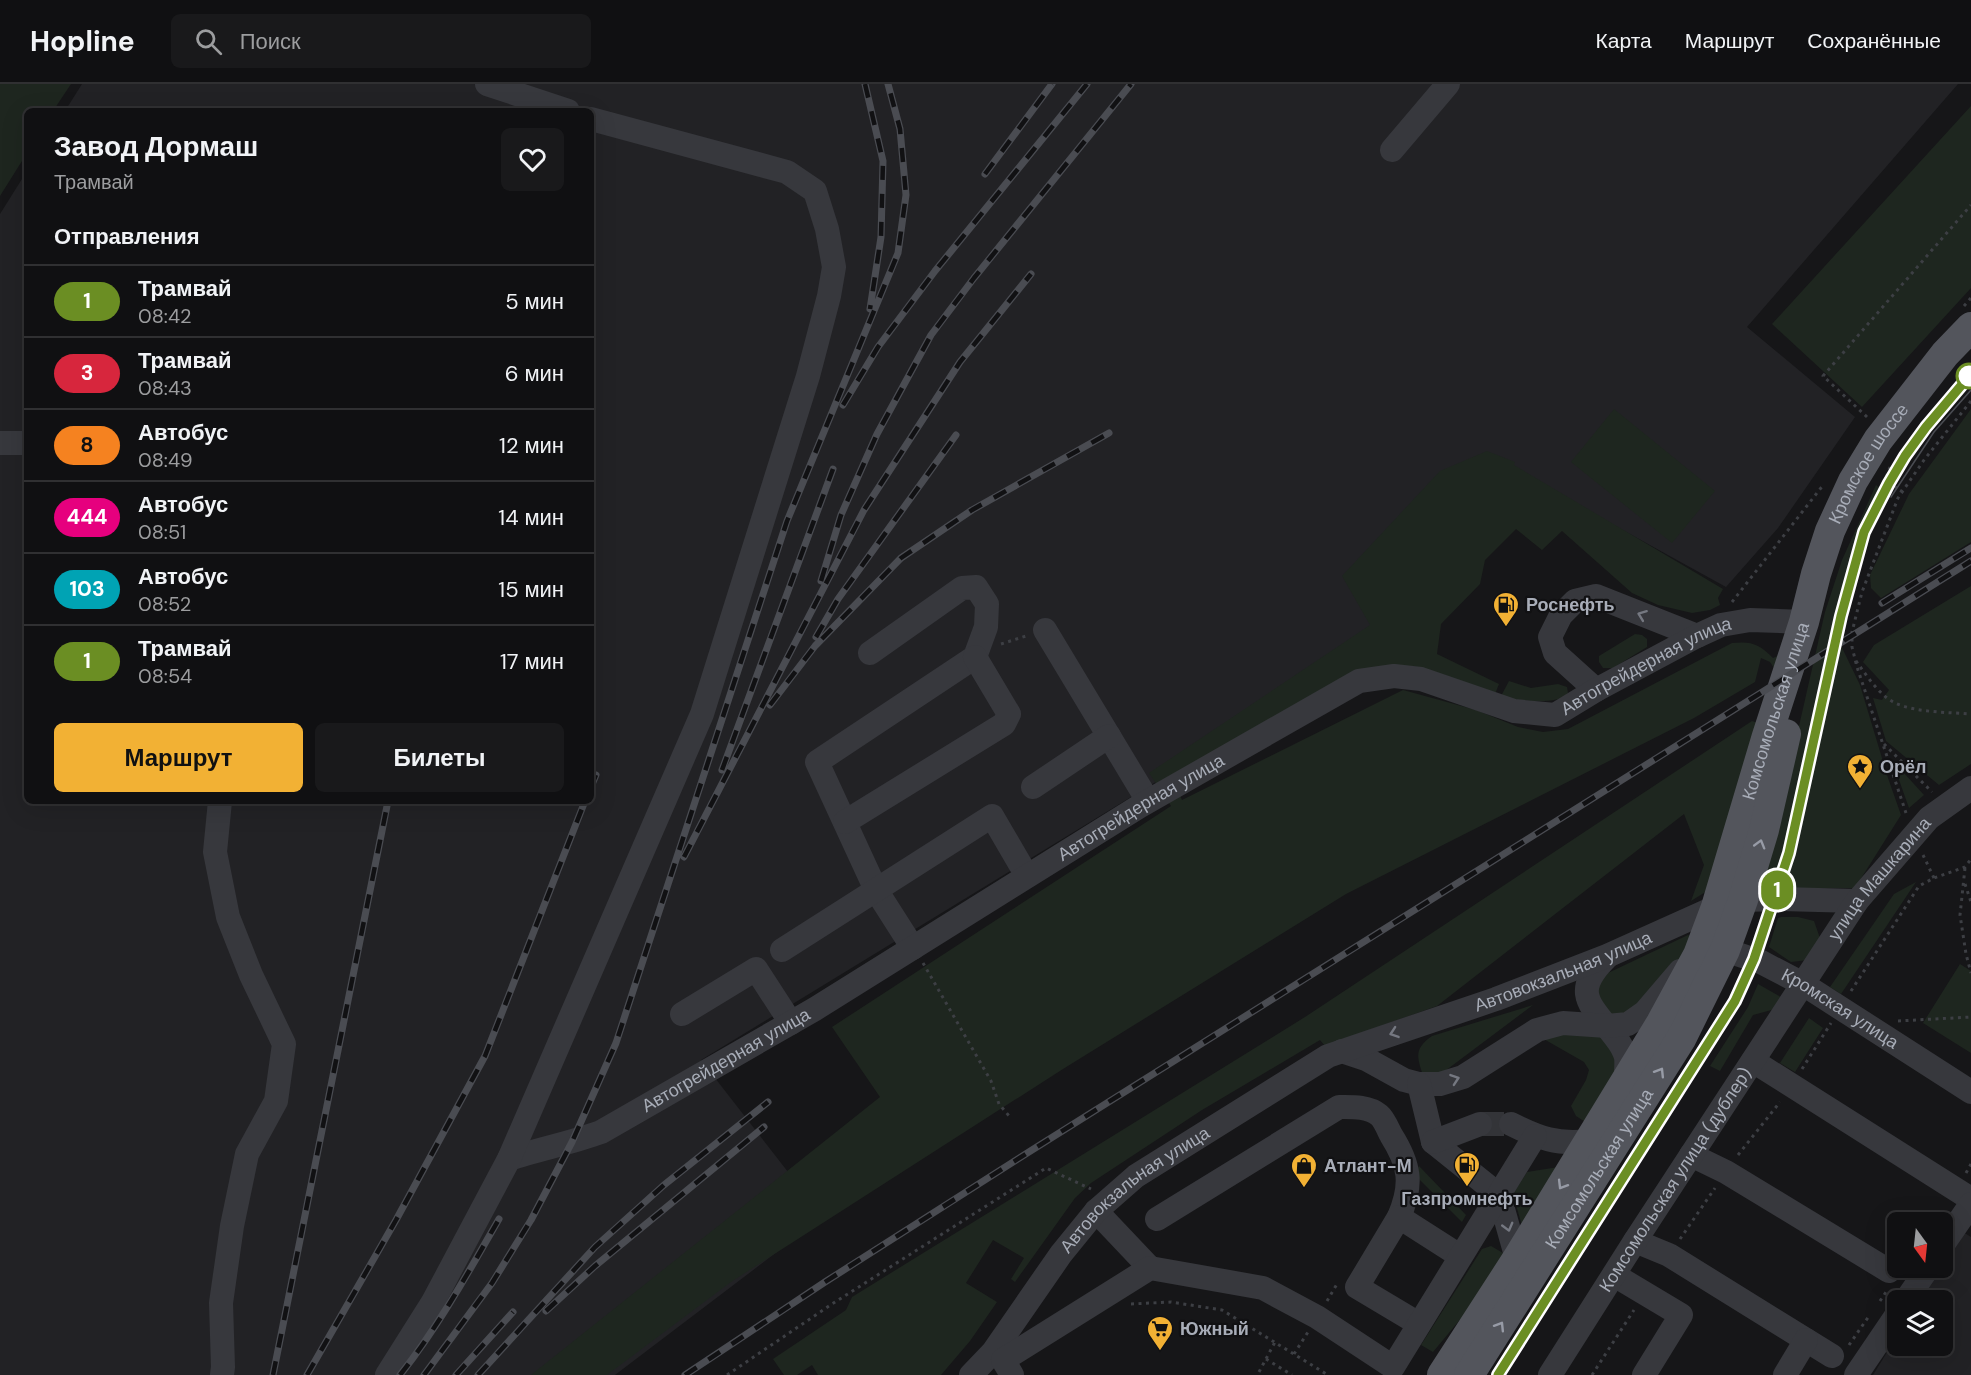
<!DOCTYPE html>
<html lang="ru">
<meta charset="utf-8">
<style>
:root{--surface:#101012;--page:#19191b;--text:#f1f3f6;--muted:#9c9d9f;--line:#303032;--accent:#f2b134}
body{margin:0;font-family:"DM Sans",sans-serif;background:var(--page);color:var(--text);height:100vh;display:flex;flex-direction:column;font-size:22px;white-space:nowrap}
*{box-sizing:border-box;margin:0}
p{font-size:20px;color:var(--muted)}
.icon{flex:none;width:33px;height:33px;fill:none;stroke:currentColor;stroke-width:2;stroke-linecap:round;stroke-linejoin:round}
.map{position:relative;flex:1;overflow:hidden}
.drawer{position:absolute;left:24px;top:24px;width:570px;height:696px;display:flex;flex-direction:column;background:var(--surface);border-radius:9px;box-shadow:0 6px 24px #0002,0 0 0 2px var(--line)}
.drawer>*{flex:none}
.badge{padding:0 12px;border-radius:20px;font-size:21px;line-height:39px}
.needle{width:39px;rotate:165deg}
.buttons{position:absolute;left:1887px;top:1128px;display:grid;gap:12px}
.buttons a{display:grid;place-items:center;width:66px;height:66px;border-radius:9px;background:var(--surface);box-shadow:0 6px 24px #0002,0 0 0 2px var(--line);font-size:30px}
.map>.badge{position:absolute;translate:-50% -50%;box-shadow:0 0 0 3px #fff}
h2{padding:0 30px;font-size:22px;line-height:54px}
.round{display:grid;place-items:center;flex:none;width:63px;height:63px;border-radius:9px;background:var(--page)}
.head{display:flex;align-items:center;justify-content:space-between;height:102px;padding:0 30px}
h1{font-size:28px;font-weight:700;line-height:45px}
.button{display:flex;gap:12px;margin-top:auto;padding:12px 30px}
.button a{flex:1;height:69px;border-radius:9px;background:var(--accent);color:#111;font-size:24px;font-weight:700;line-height:69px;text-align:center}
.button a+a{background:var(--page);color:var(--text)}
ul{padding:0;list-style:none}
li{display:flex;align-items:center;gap:18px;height:72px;padding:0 30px;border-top:2px solid var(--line)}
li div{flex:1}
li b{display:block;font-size:22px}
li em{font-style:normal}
li .badge{min-width:66px;font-weight:700;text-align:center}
header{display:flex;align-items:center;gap:36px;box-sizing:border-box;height:84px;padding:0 30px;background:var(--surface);border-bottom:2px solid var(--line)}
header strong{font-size:28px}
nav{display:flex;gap:33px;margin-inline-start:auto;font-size:21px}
.search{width:420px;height:54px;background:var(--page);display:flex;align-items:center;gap:15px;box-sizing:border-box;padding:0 21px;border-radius:9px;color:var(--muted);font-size:22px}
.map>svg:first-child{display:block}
.built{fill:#222225}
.green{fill:#1e261f}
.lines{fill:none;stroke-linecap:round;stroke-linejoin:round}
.minor-tunnel{stroke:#333438;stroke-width:24;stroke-dasharray:24 12;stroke-linecap:butt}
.path{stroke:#3d3f44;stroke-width:3;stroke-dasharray:3 4.5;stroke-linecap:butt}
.minor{stroke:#37383d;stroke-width:24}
.major{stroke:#53555c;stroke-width:30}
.tram{stroke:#4a4c52;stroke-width:1.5}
.rail-casing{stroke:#4a4c52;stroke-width:7}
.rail{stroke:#111113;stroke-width:4.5;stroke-dasharray:14;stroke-linecap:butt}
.oneway{stroke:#757881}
.oneway2{stroke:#979ba6}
.line-casing{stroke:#fff;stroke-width:14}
.line{stroke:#6b8e23;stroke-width:9}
.stop-dot{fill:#fff;stroke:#6b8e23;stroke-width:3}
.labels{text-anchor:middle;stroke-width:4.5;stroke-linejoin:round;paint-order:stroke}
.street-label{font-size:18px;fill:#a8adb8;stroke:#111113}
.poi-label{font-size:18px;font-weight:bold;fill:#a8adb8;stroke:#111113;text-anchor:start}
</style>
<header>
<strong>Hopline</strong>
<div class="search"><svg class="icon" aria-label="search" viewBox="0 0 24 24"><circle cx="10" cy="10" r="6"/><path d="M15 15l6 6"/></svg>Поиск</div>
<nav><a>Карта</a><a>Маршрут</a><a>Сохранённые</a></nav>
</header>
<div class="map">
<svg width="1971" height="1291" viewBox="0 0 1971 1291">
<rect width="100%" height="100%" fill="#161618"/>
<path class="built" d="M82,0H1958L1747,243L1855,333L1778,444L1726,503L1492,374L1378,562L701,976L823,1133L615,1291H0V130L27,87V717H591V27H65Z
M1963,1148L1971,1153V1291H1873L1897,1252L1898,1262H1942V1216H1920L1941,1184H1942Z"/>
<path class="green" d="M0,0H71L53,27H27V69L0,112Z
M1971,22V204L1862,323L1772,240Z
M1614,325L1715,407L1672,459L1571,378Z
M1971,325V458L1881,514L1871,504L1870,491L1909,410Z
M1487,367L1515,378L1514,381L1723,505L1718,514L1720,521L1710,526L1692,529L1658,521L1632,509L1562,447L1542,466L1516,445L1485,476L1480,500L1441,540L1437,570L1499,600L1495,610L1414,582L1358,587L1174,698L1182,716L1403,606L1476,626L1518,643L1543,648L1568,645L1732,559C1752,557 1759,560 1773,574L1792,565L1774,584L1770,578L1761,574L1755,598L1694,634L1346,810L1063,985L731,1198L607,1291H531L880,1013L832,943L1171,722L1149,689L1370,541L1342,492L1440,387Z
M1876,401L1881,405C1862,451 1845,497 1833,545L1860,601L1888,694L1901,731L1855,804H1792L1766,796L1763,784L1786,699L1825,528L1842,476Z
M1971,502V680L1939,701L1886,657L1873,614L1882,616L1889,606L1863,578L1874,561Z
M1635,550L1642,551L1647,555V563L1613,584H1603L1599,578V572Z
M1509,597L1531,604L1558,600L1567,603L1568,609C1556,623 1517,615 1500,614Z
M1752,637L1764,641L1707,807L1691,817L1704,781L1684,730L1437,922L1325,962L1320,956L1202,1026L1091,1099L1075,1114L1015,1198L1011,1195L1024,1174L993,1156L966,1199L997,1218L970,1257L941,1291H818L812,1281L797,1291H784L773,1275L846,1226L852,1213L1305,933Z
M1892,676L1924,711L1909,724Z
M1916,798L1841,910L1830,903L1894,810Z
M1781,833H1798L1814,837L1821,857L1808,876L1791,878L1769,863L1778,834Z
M1688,851L1694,854L1695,859L1635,927L1608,932L1596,908L1601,897L1608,889Z
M1960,880L1971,887V969L1923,939Z
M1758,900L1786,916L1775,925L1753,931L1720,987L1710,982L1748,923Z
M1533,921L1437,993L1423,991C1416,972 1415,964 1432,952Z
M1809,934L1823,944L1795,988L1780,979Z
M1585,946L1606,955L1620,980L1590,1041L1576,1032L1571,1022L1586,996L1589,986L1584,978L1542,954Z
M1419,1082L1466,1131L1462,1138L1415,1091Z
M1565,1082L1524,1149L1513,1110L1527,1088Z
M1491,1162L1503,1169L1505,1178L1493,1196L1433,1268L1421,1261L1482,1165Z"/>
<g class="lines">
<path class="minor-tunnel" d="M1480,1040H1511"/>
<path class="path" d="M1964,222L1971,214
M1867,333L1823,292L1971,121
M1890,383L1887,391L1889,399L1903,408
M1732,518L1824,400
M1001,560L1026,552
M1856,577C1867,592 1879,611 1895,619C1918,629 1947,628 1971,630
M1884,660L1932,708
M1906,729L1857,583L1852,563V548L1862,508L1898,414L1924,376L1971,317
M1923,771L1934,794
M1965,784L1960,831L1966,870L1971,889
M1965,800L1971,818
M923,879L991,997L999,1020L1010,1033
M1851,907L1919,802L1934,794L1965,783L1971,775
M1898,937L1971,933
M1802,985L1831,939
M1738,1071L1780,1018
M1966,1089L1971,1080
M1680,1155L1715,1104
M1327,1217L1337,1200
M1880,1217L1888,1205
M1131,1220L1171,1218L1222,1226L1328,1291
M1849,1261L1869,1232
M1294,1270L1308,1248
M1266,1275L1292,1291
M1259,1288L1275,1258
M727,1291L832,1220L1046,1084L1091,1105
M1592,1291L1634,1226"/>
<g class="minor">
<path d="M487,0L568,27"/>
<path d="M1392,66L1448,0"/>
<path d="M0,359H27"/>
<path d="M1045,546L1148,717"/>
<path d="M870,569L962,504L976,503L987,520L986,543L975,573L817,678L876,806L913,864"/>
<path d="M1596,606L1555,569L1550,553L1561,531L1575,517L1596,512L1697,552"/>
<path d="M1033,703L1109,652"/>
<path d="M220,717L215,768L228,833L251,891L284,960L276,1017L247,1070L232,1142L221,1219L223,1283L222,1291"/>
<path d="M845,738L1004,640L1009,630L975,573"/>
<path d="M782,866L992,732L1027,792"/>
<path id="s1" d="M1709,869L1725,866L1761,878L1803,900L1971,1008"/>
<path d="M1606,874C1571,909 1590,920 1615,953C1619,958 1624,966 1626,973C1627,981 1626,989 1625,997"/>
<path d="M682,930L756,885L791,939"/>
<path d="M1342,967L1366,975L1404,996L1419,1000H1440L1463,993L1537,946L1563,939L1607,942L1628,940L1645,928L1680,887"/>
<path d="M1753,977L1971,1115"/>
<path d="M1419,1000L1433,1058L1499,1111L1517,1175"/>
<path d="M1511,1040C1539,1054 1557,1061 1589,1057"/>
<path d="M1433,1058L1480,1040"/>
<path d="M1691,1071L1726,1088L1889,1187"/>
<path id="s2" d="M509,1075C539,1065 571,1059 601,1048L815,925L1140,722L1359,597L1394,592L1421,595L1514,627L1555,631L1596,606L1697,552L1721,541L1750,536L1804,538"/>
<path d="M1096,1127L1150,1184"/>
<path d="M1157,1135L1339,1023C1351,1023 1368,1022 1379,1031C1384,1035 1388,1045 1391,1051C1410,1081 1413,1100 1399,1133"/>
<path d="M1635,1157L1669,1171L1832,1272"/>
<path d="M1942,1162L1971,1120"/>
<path d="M1614,1191L1681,1231L1644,1291"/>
<path d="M1906,1216L1928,1184"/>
<path d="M1419,1240L1357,1203L1399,1133L1460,1172"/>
<path d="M387,1291L433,1218L509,1075L702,630L808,292L829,212L834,183L827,145L815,107L787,88L591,35"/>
<path id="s3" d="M971,1291L993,1268L1061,1170L1096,1127L1136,1092L1328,972L1496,915L1607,872L1716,823L1743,816L1781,815L1857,817"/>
<path d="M1012,1291L1003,1276L1150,1184L1263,1204L1317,1233L1393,1283L1535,1052"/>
<path id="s4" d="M1550,1291L1635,1157L1857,817L1929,734L1971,704"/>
<path d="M1785,1291L1806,1256"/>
<path d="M1856,1291L1898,1229"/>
</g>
<g class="major">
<path id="s5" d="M1442,1291L1517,1175L1661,939L1698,871L1716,823L1766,655L1804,538L1816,490L1830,447L1853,397L1878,356L1945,270L1971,243"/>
<path id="s6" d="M1469,1291L1681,955L1725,866L1743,816L1764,746L1786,650"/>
</g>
<path class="tram" d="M1891,413L1934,348L1971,306
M1499,1291L1735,917L1754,875L1789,769L1841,532L1864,448L1889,399L1906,372L1926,343L1971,290"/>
<defs>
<path id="rail" d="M865,0L883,77L881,153L870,225
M985,90L1052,0
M843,321L878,263L935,187L1087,0
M821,497L841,431L877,350L931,251L974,194L1131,0
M1882,519L1971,464
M816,553L838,515L956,351
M770,621L815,562L901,474L972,426L1109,349
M722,686L833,385
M591,703L596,691
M684,773L864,426L960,278L1031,190
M546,1227L595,1182L764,1043
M273,1291L388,717
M307,1291L396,1136L485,972L585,717
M400,1291C438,1243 468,1189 499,1135
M424,1291L492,1199L531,1136L572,1058L616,959L787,437L898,169L906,111L900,45L888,0
M456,1291L513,1228
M478,1291L595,1163L664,1101L768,1018
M685,1291L825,1198L1032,1066L1971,477"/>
</defs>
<use href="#rail" class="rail-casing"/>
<use href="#rail" class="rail"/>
</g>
<defs><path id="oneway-chevron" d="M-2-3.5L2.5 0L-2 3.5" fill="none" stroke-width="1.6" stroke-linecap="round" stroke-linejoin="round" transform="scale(1.5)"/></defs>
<g class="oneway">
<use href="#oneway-chevron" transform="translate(1642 531) rotate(-159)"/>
<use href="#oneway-chevron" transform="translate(1394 949) rotate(161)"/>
<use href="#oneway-chevron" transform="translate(1455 995) rotate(-19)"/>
<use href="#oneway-chevron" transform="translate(1508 1143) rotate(75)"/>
</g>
<g class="oneway2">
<use href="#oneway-chevron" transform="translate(1760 760) rotate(-74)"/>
<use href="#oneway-chevron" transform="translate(1660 988) rotate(-58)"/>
<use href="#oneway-chevron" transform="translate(1562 1101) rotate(121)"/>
<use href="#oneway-chevron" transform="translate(1500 1242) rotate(-58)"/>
</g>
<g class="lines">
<defs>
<path id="line" d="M1498,1291L1735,917L1754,875L1789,769L1841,532L1864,448L1889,399L1905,372L1926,343L1971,290"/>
</defs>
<use href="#line" class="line-casing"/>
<use href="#line" class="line"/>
</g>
<defs>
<symbol id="fuel-pin" viewBox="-11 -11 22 30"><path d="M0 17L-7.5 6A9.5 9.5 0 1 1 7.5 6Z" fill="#f2b134" stroke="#111113"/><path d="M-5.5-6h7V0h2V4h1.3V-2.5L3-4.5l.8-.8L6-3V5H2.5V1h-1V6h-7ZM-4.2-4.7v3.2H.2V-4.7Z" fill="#111"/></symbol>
<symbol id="sight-pin" viewBox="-11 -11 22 30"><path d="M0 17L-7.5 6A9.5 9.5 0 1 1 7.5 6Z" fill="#f2b134" stroke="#111113"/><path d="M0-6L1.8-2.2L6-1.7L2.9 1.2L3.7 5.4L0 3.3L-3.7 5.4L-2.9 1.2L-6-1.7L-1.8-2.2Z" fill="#111"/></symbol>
<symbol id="shop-pin" viewBox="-11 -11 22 30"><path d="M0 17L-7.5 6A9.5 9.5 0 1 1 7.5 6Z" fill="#f2b134" stroke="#111113"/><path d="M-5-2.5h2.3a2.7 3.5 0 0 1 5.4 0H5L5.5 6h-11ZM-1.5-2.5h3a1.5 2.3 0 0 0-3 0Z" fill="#111"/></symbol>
<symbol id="supermarket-pin" viewBox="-11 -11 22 30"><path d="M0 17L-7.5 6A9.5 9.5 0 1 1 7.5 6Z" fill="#f2b134" stroke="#111113"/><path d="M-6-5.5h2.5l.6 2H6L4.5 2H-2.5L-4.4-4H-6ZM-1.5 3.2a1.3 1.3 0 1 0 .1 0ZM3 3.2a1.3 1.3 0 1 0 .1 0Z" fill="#111"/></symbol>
</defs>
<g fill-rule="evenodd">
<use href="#fuel-pin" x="1491" y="506" width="30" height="40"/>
<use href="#sight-pin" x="1845" y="668" width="30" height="40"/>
<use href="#fuel-pin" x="1452" y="1066" width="30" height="40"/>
<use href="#shop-pin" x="1289" y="1067" width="30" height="40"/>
<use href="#supermarket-pin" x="1145" y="1230" width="30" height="40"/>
</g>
<circle class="stop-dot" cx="1969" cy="292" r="12"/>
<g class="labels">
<g class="street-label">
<text dy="6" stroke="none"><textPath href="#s5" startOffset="1014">Кромское шоссе</textPath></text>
<text dy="6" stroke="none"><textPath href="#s2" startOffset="1284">Автогрейдерная улица</textPath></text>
<text dy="6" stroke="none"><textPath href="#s5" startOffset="748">Комсомольская улица</textPath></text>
<text dy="6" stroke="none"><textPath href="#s2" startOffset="726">Автогрейдерная улица</textPath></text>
<text dy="6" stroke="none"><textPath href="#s4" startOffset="596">улица Машкарина</textPath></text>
<text dy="6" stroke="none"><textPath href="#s3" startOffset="736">Автовокзальная улица</textPath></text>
<text dy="6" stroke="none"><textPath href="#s1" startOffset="146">Кромская улица</textPath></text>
<text dy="6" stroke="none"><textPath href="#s2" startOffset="240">Автогрейдерная улица</textPath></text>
<text dy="6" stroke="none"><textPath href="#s6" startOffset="244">Комсомольская улица</textPath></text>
<text dy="6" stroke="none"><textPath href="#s4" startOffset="232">Комсомольская улица (дублер)</textPath></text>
<text dy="6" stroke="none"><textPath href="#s3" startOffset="250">Автовокзальная улица</textPath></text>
</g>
<g class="poi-label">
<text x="1526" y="527">Роснефть</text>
<text x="1880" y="689">Орёл</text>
<text x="1324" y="1088">Атлант-М</text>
<text x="1467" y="1121" text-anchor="middle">Газпромнефть</text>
<text x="1180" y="1251">Южный</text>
</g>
</g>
</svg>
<div class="buttons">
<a><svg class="needle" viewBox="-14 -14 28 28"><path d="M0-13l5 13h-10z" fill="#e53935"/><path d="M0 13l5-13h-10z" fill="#9c9d9f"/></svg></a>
<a><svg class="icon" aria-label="layers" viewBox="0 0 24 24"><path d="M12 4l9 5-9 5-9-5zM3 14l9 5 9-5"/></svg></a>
</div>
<b class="badge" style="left:1777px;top:806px;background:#6b8e23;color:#fff">1</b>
<section class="drawer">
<div class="head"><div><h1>Завод Дормаш</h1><p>Трамвай</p></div><a class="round"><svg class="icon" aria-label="heart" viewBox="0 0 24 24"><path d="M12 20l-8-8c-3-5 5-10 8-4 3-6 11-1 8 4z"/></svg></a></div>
<h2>Отправления</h2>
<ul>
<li><span class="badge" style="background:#6b8e23;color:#fff">1</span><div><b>Трамвай</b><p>08:42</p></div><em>5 мин</em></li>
<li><span class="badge" style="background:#d7263d;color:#fff">3</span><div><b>Трамвай</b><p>08:43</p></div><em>6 мин</em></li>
<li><span class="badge" style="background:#f58220;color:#111">8</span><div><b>Автобус</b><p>08:49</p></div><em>12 мин</em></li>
<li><span class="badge" style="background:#e6007e;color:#fff">444</span><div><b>Автобус</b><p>08:51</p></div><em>14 мин</em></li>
<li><span class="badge" style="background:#00a3b4;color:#fff">103</span><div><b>Автобус</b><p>08:52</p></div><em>15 мин</em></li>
<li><span class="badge" style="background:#6b8e23;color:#fff">1</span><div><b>Трамвай</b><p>08:54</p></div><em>17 мин</em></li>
</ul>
<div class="button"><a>Маршрут</a><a>Билеты</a></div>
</section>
</div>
